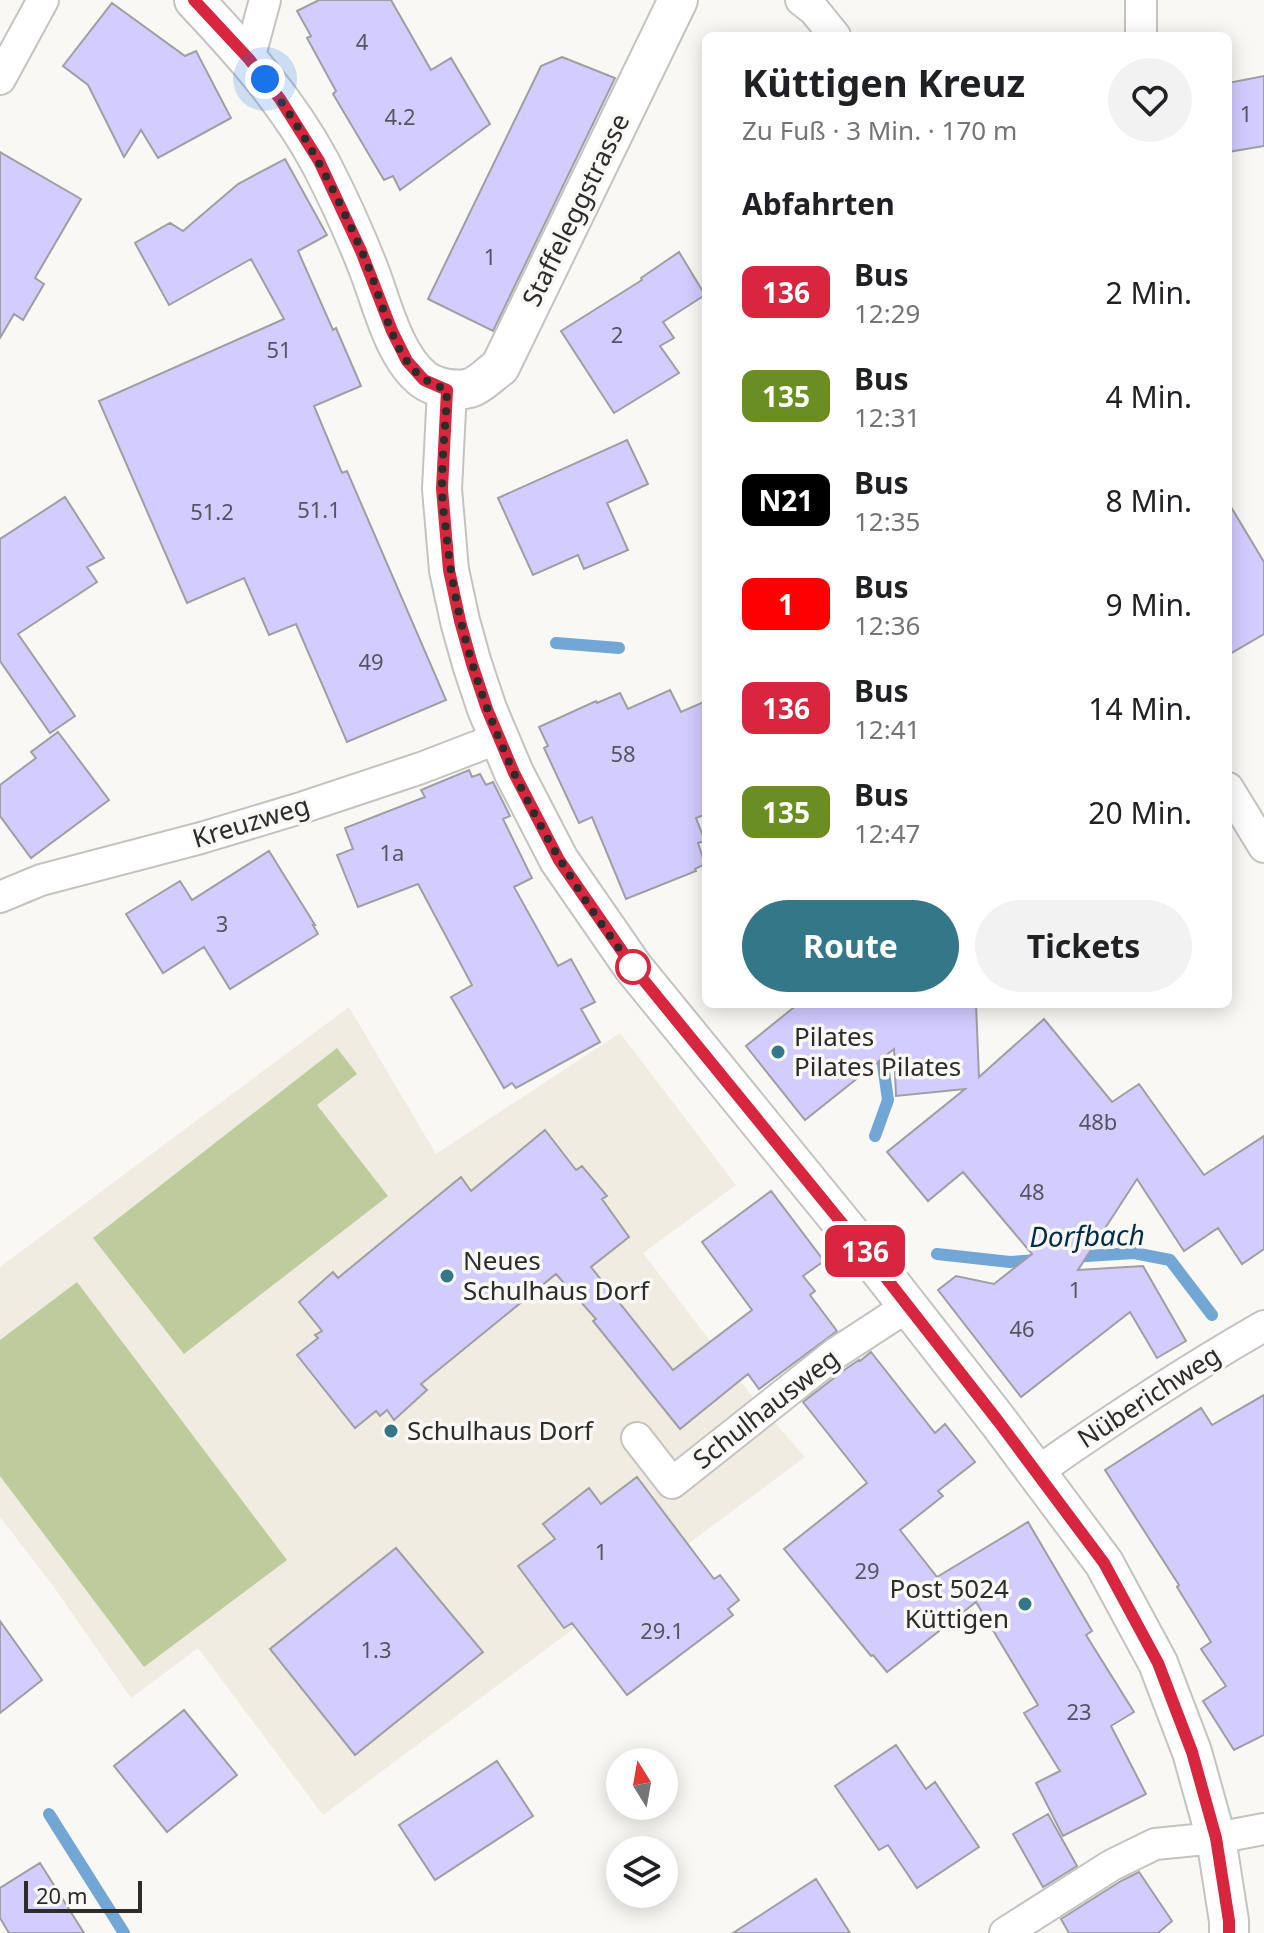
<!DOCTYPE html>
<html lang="de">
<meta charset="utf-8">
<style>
:root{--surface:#fff;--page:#f2f2f2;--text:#202124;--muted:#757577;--accent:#347788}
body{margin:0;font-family:"Noto Sans",sans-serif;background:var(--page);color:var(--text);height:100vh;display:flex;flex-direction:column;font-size:30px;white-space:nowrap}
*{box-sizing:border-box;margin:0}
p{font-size:26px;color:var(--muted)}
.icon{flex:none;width:44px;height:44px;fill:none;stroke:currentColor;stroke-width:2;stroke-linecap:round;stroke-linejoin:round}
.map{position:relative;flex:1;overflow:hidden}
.side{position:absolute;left:702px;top:32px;width:530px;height:976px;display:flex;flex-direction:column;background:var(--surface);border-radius:12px;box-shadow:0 4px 20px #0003}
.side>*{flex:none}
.badge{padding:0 16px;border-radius:12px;font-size:28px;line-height:52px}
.needle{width:52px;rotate:349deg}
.buttons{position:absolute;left:606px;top:1748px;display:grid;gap:16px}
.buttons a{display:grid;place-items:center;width:72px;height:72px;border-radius:50%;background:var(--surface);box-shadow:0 4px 20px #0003;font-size:40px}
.scale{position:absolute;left:24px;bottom:20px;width:118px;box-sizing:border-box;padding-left:8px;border:4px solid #2c2c2b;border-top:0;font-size:22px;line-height:28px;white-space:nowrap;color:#2c2c2b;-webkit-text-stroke:6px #f9f8f4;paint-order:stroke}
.you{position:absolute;width:40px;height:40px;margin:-20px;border:6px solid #fff;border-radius:50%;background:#1a73e8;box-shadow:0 0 0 12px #1a73e833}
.map>.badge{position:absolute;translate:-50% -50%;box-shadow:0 0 0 4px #fff}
h2{padding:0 40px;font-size:30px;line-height:72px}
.round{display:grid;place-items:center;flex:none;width:84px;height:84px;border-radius:42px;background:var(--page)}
.headline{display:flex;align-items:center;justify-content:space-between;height:136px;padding:0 40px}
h1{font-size:38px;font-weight:700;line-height:60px}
.action{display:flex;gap:16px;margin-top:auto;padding:16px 40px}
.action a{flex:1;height:92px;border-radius:48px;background:var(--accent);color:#fff;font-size:32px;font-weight:700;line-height:92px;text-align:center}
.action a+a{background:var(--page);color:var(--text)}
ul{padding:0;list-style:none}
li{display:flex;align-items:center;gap:24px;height:104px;padding:0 40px}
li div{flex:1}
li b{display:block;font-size:30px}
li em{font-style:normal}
li .badge{min-width:88px;font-weight:700;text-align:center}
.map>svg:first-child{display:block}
.built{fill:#f0ece1}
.green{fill:#becc9d}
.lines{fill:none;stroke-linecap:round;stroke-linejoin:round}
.stream{stroke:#72a7d5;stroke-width:12}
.building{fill:#d3ccff;stroke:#9f9ea2;stroke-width:2}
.minor-casing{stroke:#c5c3c0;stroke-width:34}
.tertiary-casing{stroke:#c5c3c0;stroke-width:42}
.minor{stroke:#fff;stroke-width:30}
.tertiary{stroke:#fff;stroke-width:38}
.line-casing{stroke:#fff;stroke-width:18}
.line{stroke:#d7263d;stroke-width:12}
.walk{stroke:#2c2c2b;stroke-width:8;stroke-dasharray:0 14.4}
.stop-dot{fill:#fff;stroke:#d7263d;stroke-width:4}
.poi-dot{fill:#347788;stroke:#f9f8f4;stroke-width:3}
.labels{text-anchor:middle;stroke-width:7;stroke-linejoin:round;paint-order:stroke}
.number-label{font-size:22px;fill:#565460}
.street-label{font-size:26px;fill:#2c2c2b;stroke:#f9f8f4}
.poi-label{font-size:26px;fill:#2c2c2b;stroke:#f9f8f4;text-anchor:start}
.water-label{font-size:28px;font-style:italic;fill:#012c4a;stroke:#f9f8f4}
</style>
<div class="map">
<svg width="1264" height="1933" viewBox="0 0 1264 1933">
<rect width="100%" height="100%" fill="#f9f8f4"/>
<path class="built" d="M349,1007L436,1154L620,1033L736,1185L643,1253L759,1405L805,1457L323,1815L198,1648L131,1698L54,1587L0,1517V1267Z"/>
<path class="green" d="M337,1048L357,1074L317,1105L388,1196L184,1354L93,1238Z
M77,1282L287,1560L144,1667L0,1476V1340Z"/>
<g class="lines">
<path class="stream" d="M556,643L619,648
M875,1136L888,1100L880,1044
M937,1254L1010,1262L1037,1260
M1071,1257L1134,1253L1170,1260L1212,1315
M49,1814L124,1933"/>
</g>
<path class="building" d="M319,0H391L431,70L451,58L490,124L400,190L393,176L384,180L333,94L336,91L307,38L311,36L297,11Z
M112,3L185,56L196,51L231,118L158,158L141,130L124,157L88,85L63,66Z
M562,57L615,78L493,331L428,299L541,66Z
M1264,76V146L1228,152V83Z
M0,152L81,199L35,278L44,284L23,320L14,314L0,338Z
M285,159L327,235L298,251L333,330L336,328L361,386L314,406L342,473L347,471L446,700L347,742L296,624L269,635L244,578L187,603L99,401L284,319L251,259L169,305L135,243L170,223L183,231L238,184Z
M679,252L705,295L663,322L674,338L660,346L679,373L614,413L561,331L642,280L641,278Z
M627,440L648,484L607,503L628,550L584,569L578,555L533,575L498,498Z
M65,497L104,558L87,567L97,582L18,634L75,716L50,733L0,661V539Z
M1228,502L1264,562V634L1228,655Z
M670,690L681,712L706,701V814L696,818L705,841L698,843L705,864L695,869L696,871L626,899L592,817L579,823L544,748L548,746L539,727L596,701L597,703L620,693L628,709Z
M58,732L109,800L31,858L0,816V785L36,758L31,752Z
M469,770L472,777L480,774L486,785L493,782L510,816L503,819L532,878L514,887L558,966L571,959L595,1002L581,1009L600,1042L516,1088L512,1083L504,1088L451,997L472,985L418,884L358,907L337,855L353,849L345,828L425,797L421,790Z
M269,851L315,925H313L318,934L230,989L204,947L163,973L126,914L180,881L192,900Z
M798,1004H976L979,1077L1044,1019L1112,1102L1139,1084L1204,1175L1264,1136V1249L1242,1264L1218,1228L1184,1251L1137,1179L1078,1270L1143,1266L1186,1341L1157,1358L1130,1312L1021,1397L938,1290L956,1276L994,1284L1032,1254L963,1172L928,1201L887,1152L965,1089L896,1096L894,1049L805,1120L746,1046Z
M545,1130L576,1170L582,1166L607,1196L602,1199L629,1237L591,1267L673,1370L752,1310L702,1242L771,1191L824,1261L803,1276L815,1291L810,1295L837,1331L759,1389L748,1374L680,1429L593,1321L596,1319L556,1274L421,1384L427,1390L394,1420L387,1410L380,1416L376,1411L355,1428L297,1355L318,1338L315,1335L322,1331L299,1302L333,1272L338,1278L461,1177L471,1191Z
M871,1352L935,1433L945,1424L975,1462L938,1491L943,1496L900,1530L937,1577L1028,1522L1092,1631L1086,1635L1134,1712L1111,1726L1146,1794L1063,1836L1036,1783L1060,1771L1024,1713L1038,1705L976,1602L887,1672L873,1655L871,1656L784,1549L867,1483L803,1402L847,1368L859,1360L860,1361Z
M1264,1395V1735L1234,1750L1203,1701L1226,1686L1201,1649L1211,1642L1177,1587L1179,1585L1105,1470L1201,1408L1212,1425Z
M637,1477L714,1579L720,1575L739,1600L728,1609L733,1615L627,1695L572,1623L564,1628L518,1566L555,1539L543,1524L589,1488L601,1504Z
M396,1548L483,1652L355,1755L270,1649Z
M0,1621L42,1680L0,1713Z
M184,1710L237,1775L167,1832L114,1766Z
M896,1745L926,1789L935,1782L979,1847L917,1888L888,1845L879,1850L835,1786Z
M497,1761L533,1816L435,1880L399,1825Z
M1048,1814L1077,1866L1043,1887L1013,1834Z
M40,1863L84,1933H9L0,1918V1888Z
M1139,1872L1172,1921L1158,1933H1069L1061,1919L1121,1881Z
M816,1879L850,1933H733Z"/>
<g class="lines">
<defs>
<path id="minor" d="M801,0L814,10L835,36
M1141,0V36
M249,59L265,0
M0,79L43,0
M1228,788L1264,847
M0,897L41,880L201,838L304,807L421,768L499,738
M637,1438L672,1483L836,1353L908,1306
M1037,1472C1111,1420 1185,1371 1264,1326
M1005,1933L1112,1865L1155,1844L1216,1838L1264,1829"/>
<path id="tertiary" d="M194,0C242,51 288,102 321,164C339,199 355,234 369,270C382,304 394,356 423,379C435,388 455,392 470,388C480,385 491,373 500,367L678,0
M447,390L442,489L449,570L460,621L472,664L487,709L514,773L559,860L633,967L872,1260L998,1421L1104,1563L1158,1663L1192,1752L1216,1838L1229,1921V1933"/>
</defs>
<use href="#minor" class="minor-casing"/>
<use href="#tertiary" class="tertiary-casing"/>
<use href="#minor" class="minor"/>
<use href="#tertiary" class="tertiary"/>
</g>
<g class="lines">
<defs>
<path id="line" d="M194,0L249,59L280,99L319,161L361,251L392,331L407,361L424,380L447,390L442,489L449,570L460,621L472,664L487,709L514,773L559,860L633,967L872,1260L998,1421L1104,1563L1158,1663L1192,1752L1216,1838L1229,1921V1933"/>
</defs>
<use href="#line" class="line-casing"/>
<use href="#line" class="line"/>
<path class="walk" d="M265,79C308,136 340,200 368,266C379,294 391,340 408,363C419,378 430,383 447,390C446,422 442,455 442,487C442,501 444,516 446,530C460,689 537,842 633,967"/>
</g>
<circle class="stop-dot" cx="633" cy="967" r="16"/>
<g class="poi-dot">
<circle cx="778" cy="1052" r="8"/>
<circle cx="447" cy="1276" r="8"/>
<circle cx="391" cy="1431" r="8"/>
<circle cx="1025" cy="1604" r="8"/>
</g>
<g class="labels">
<g class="number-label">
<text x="362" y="50">4</text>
<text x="1246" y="122">1</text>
<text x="400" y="125">4.2</text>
<text x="490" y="265">1</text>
<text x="617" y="343">2</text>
<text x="279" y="358">51</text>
<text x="319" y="518">51.1</text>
<text x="212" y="520">51.2</text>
<text x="371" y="670">49</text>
<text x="623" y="762">58</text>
<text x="392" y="861">1a</text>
<text x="222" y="932">3</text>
<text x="1098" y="1130">48b</text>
<text x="1032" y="1200">48</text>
<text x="1075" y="1298">1</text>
<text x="1022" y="1337">46</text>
<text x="601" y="1560">1</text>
<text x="867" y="1579">29</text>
<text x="662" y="1639">29.1</text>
<text x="376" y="1658">1.3</text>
<text x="1079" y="1720">23</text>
</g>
<g class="street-label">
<text transform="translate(576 210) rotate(-64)" y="9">Staffeleggstrasse</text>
<text transform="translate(251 822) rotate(-17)" y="9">Kreuzweg</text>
<text transform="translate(1149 1397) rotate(-33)" y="9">Nüberichweg</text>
<text transform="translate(766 1409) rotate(-38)" y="9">Schulhausweg</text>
</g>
<g class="poi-label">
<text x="794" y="1046">Pilates<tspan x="794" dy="30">Pilates Pilates</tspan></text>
<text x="463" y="1270">Neues<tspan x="463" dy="30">Schulhaus Dorf</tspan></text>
<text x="407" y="1440">Schulhaus Dorf</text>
<text x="1009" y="1598" text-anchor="end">Post 5024<tspan x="1009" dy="30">Küttigen</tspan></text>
</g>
<g class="water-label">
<text transform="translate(1087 1236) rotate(-1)" y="10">Dorfbach</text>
</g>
</g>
</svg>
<div class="buttons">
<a><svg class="needle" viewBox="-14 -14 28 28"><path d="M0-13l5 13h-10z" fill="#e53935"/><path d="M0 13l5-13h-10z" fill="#757577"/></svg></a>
<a><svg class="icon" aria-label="layers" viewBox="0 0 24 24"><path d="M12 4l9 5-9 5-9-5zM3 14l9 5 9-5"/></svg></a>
</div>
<div class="scale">20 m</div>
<div class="you" style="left:265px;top:79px"></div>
<b class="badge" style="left:865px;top:1251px;background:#d7263d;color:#fff">136</b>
<section class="side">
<div class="headline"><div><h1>Küttigen Kreuz</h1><p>Zu Fuß · 3 Min. · 170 m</p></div><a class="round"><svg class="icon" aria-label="heart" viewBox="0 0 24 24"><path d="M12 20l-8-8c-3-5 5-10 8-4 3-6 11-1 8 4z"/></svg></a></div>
<h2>Abfahrten</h2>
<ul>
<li><span class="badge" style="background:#d7263d;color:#fff">136</span><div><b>Bus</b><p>12:29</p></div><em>2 Min.</em></li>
<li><span class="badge" style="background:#6b8e23;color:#fff">135</span><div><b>Bus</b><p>12:31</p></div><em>4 Min.</em></li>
<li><span class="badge" style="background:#000;color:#fff">N21</span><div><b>Bus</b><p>12:35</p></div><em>8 Min.</em></li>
<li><span class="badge" style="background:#f00;color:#fff">1</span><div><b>Bus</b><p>12:36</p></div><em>9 Min.</em></li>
<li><span class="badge" style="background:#d7263d;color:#fff">136</span><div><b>Bus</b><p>12:41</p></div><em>14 Min.</em></li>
<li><span class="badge" style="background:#6b8e23;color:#fff">135</span><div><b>Bus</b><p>12:47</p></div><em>20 Min.</em></li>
</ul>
<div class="action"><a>Route</a><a>Tickets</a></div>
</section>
</div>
